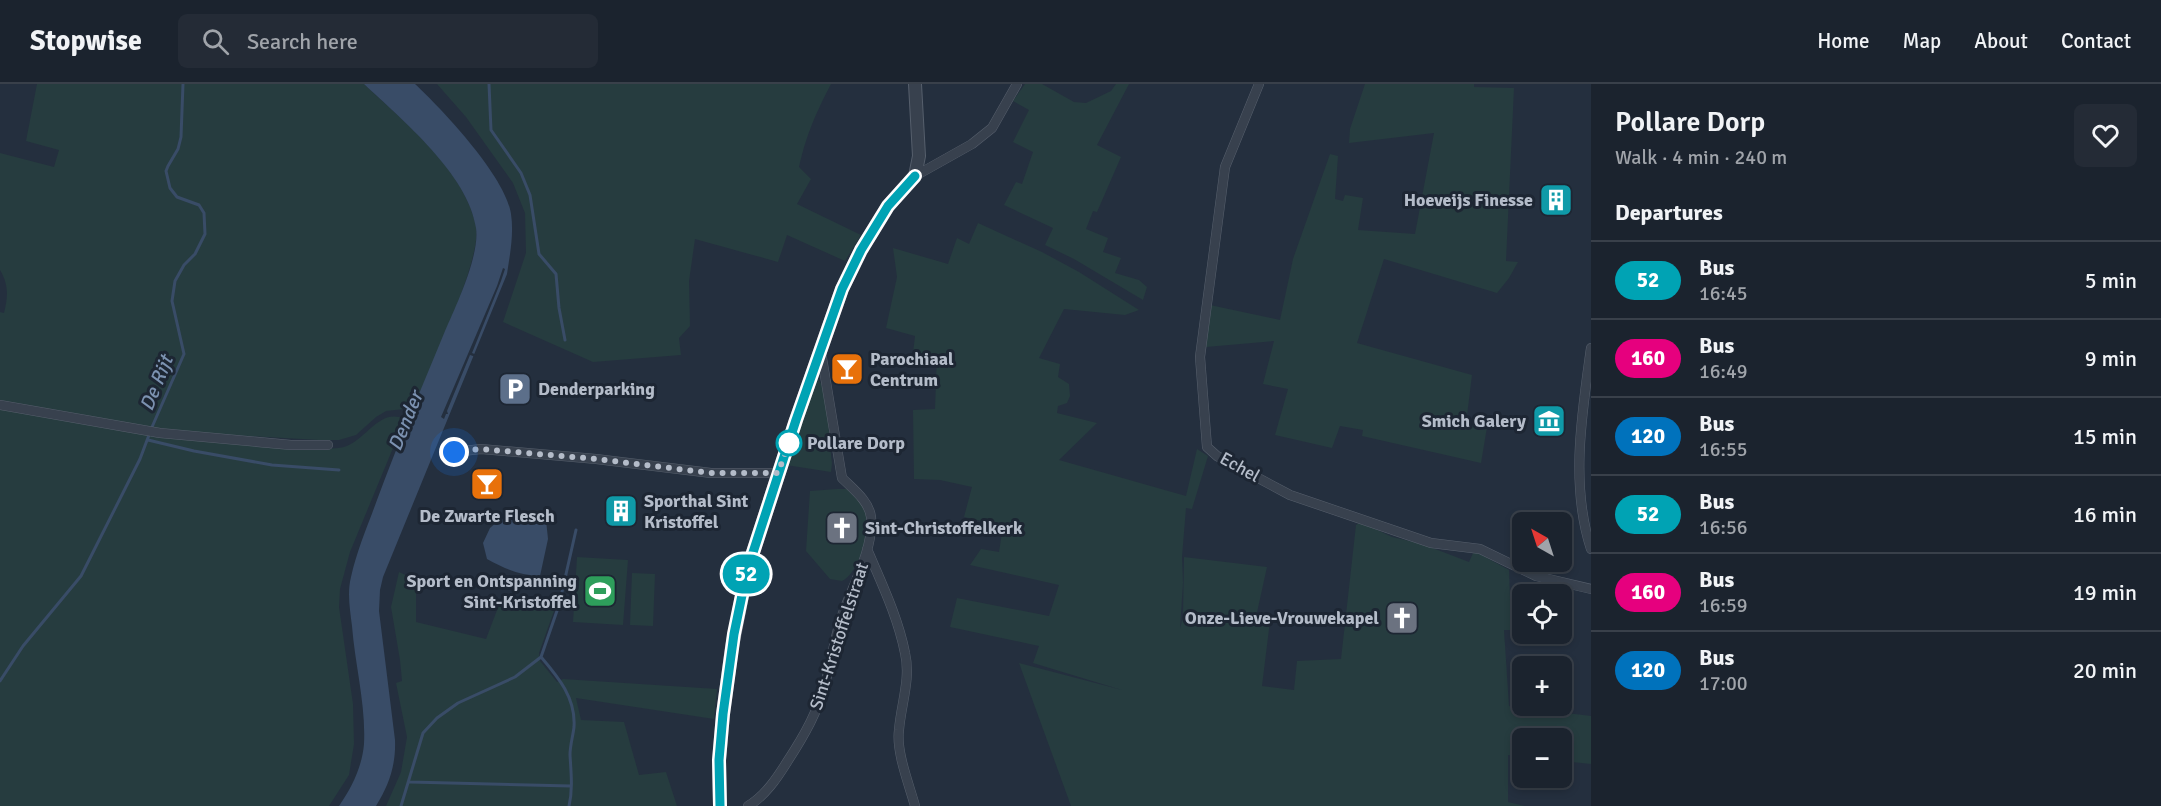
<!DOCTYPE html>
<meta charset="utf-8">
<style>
:root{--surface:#1b232e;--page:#242b36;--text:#f1f3f6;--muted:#a0a4aa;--line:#39404a}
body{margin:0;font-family:Signika,sans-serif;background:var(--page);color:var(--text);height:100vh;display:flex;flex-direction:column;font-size:22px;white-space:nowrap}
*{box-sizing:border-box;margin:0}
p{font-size:20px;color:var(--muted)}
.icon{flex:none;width:33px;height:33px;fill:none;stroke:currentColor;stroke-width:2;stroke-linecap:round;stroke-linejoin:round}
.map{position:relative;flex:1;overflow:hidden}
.drawer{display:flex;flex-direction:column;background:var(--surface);width:570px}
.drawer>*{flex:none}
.badge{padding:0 12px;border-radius:20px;font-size:21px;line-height:39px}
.needle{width:39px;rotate:321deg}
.tools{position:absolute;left:1512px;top:428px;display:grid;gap:12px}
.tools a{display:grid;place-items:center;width:60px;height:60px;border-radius:9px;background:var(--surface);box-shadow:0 3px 9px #0003,0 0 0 2px var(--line);font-size:30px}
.you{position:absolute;width:30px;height:30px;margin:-15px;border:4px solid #fff;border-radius:50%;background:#1a73e8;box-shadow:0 0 0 9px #1a73e833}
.map>.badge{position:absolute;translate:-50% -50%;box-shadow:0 0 0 3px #fff}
h2{padding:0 24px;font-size:22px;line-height:54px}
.round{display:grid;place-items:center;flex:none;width:63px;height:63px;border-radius:9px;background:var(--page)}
.overview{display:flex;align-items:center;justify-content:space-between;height:102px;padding:0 24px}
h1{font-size:28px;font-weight:600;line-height:45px}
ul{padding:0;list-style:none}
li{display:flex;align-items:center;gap:18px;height:78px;padding:0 24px;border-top:2px solid var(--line)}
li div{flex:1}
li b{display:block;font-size:22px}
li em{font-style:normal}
li .badge{min-width:66px;font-weight:700;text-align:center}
header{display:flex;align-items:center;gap:36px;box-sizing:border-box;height:84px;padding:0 30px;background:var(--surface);border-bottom:2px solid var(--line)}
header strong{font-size:28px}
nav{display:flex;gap:33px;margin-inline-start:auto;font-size:21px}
.search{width:420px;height:54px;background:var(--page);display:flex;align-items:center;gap:15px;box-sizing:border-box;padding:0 21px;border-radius:9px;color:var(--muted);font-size:22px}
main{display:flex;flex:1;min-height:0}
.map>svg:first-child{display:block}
.green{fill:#263c3f}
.water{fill:#394c67}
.pier{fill:#242f3e}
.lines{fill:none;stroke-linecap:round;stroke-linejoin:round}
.stream{stroke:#394c67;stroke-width:3}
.minor-casing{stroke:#565f6c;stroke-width:10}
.tertiary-casing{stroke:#565f6c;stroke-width:14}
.minor{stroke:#38414e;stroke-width:9}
.tertiary{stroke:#38414e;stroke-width:12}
.line-casing{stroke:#fff;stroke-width:14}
.line{stroke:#00a3b4;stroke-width:9}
.walk{stroke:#b4bcc9;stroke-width:6;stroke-dasharray:0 10.8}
.stop-dot{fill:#fff;stroke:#00a3b4;stroke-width:3}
.labels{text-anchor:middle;stroke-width:6;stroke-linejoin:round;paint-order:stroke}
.poi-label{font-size:18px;font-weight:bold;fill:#b4bcc9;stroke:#1d2633;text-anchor:end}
.stop-label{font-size:18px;font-weight:bold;fill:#b4bcc9;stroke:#1d2633;text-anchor:start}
.street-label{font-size:18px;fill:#b4bcc9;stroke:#1d2633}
.water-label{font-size:20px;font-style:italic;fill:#7c92b1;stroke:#1d2633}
</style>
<header>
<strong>Stopwise</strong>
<div class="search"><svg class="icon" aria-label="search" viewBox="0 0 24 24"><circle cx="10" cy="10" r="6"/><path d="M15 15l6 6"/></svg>Search here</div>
<nav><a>Home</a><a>Map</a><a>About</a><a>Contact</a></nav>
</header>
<main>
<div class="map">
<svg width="1591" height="722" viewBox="0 0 1591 722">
<rect width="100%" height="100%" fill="#242f3e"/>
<path class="green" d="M37,0H364C404,38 464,85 476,142C483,174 427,292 412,327L404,325L386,327L376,333L356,351L339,356H319L214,350L152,343L0,316V228L4,229C8,213 9,201 0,186V69L54,83L59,66L26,57Z
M437,0H831C815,31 807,49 799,83L811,95L797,120L861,151L845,177L787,151L778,178L695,155L689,197L690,242L679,254L681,271L593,278L503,238L526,169L525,129L513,99L466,33Z
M1025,0H1042L1074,18L1086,19L1111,7L1116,0H1129L1097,61L1121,73L1097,128L1093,127L1086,145L1108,154L1103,168L1121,174L1115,189L1139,196L1147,203L1143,216L1074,175L1045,161L1053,144L1004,121L1016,98L1022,100L1033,68L1013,58L1029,26L1013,17Z
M1365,0H1474V3L1514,4L1506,177L1518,178L1509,194L1497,209L1384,175L1357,259L1472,291L1466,340L1487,343L1481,379L1362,352L1363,346L1340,342L1332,364L1275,351L1288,305L1263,300L1274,257L1206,263L1210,221L1280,236L1293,175L1330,70L1338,72L1335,115L1343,117L1345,111L1363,114L1358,146L1415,150L1434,49L1349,59L1350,45Z
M978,139L1042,168L1079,188L1139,226L1125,231L1064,225L1039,274L1060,280L1058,293L1069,300L1070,312L1067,319L1058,322L1057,329L1097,339L1059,376L1186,412L1197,365L1208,372L1192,425L1186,424L1182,473L1183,499L1180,545L1183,532L1184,473L1267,483L1256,533L1270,537L1262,602L1294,606L1297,577L1341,575L1356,441L1361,438L1392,453L1422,460L1469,478L1474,467L1509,486L1511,546H1504L1509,622L1591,632V680L1562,677V654H1522V673L1508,671V718L1525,722H1071L1019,579L1122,606L1033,579L1039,562L950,543L957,514L1049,532L1059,501L970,481L981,465L999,468L1003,442L964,433L972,403L940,396L914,395L913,326L935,325L937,270L913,269L915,252L886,244L897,193L893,164L948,180L957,154L969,160Z
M818,295C827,303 830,363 832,379L831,388L786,381L815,296Z
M0,323L150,351L321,365C328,364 337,365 344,363C367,356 379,323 405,335L350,468L340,505L339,523L353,620L354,660L349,691L329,722H0Z
M837,405H849C857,414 864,421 867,433C871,448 858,490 842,497L830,495L806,467L810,407Z
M577,473L628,476L623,541L573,538Z
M399,488L416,496V538L486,555L502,513L555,524L539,569L540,577L557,598L563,595L717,605L714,635L576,614L581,636L624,638L639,691L666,688L677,722H386L401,688L407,653L396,599L402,597L400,576L391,523Z
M632,489L655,490L653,542L630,541Z"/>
<path class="water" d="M364,0H415C442,25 506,93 511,130C514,150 510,170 507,190L383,493L380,506L379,527L395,656C396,681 389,701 376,722H339C352,703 362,683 364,660C366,621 355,581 352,542C350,526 347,509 351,493C357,466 368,441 377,416C398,359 422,303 445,247C456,222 480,171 476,144C468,90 402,36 364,0Z
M535,431L546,436L548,455L540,492C520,491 505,485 487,475L483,459L490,444L499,436Z"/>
<path class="pier" d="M503,184L505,185L501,197L472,269L477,271L476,273L470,271L447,327L448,330H446L444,335L441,333L497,202Z"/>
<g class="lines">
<path class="stream" d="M489,0L491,46L521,89L530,111L539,170L556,190L559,224L565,256
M148,356L194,367L272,381L339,386
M541,573C558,593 576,614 574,643C573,652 570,661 570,671C571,688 573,705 569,722
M0,597L23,562L81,492L140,375L152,343L184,270L172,217L175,197L184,181L195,170L205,150L204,129L199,121L177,113L170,104L166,87L168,82L178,65L181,53L183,0
M410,698L571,702
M401,722L423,649L437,634L458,619L515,593L541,573L559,521L576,446"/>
<defs>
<path id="minor" d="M1259,0L1225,83L1200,273L1207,363L1217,372L1290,411L1431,459L1480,465L1536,492L1591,505
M915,92L972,60L992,44L1017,0
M1591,264C1582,329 1570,401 1591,465
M0,321L160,349L291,361H328
M454,368L481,365L596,375L711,389H778
M867,465C881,498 898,533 905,569C911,595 901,620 899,646C896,668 909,700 915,722
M748,722C765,712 777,694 787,678C804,652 819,626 826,596C832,574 835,551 843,529C853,501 874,464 871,433C869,417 853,405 842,394L821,268"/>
<path id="tertiary" d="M720,722L719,677L723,630L732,563L747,487L796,336L842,205L861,166L888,122L915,92L919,72L915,0"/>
</defs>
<use href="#minor" class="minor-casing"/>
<use href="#tertiary" class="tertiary-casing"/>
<use href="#minor" class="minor"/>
<use href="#tertiary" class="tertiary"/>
</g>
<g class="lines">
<defs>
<path id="line" d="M720,722L719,676L723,630L734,550L747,487L796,336L842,205L861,166L888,122L915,92"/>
</defs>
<use href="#line" class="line-casing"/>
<use href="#line" class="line"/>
<path class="walk" d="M454,368L481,365L596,375L711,389H778L789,359"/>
</g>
<defs>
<symbol id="building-square" viewBox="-11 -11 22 22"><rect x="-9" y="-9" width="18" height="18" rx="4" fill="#0f9aa8" stroke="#1d2633"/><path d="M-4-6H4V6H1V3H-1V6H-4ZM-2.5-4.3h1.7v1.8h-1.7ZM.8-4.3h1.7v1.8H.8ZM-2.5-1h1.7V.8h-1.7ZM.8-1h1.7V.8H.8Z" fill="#fff"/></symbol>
<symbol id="bar-square" viewBox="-11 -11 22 22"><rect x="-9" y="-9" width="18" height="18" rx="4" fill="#e8710a" stroke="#1d2633"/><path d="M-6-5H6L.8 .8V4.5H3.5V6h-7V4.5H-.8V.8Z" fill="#fff"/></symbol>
<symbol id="parking-square" viewBox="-11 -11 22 22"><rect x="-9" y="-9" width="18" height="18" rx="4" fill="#5c6f8a" stroke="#1d2633"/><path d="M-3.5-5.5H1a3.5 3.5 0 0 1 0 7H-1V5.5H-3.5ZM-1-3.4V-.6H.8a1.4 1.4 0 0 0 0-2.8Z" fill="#fff"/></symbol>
<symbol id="museum-square" viewBox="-11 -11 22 22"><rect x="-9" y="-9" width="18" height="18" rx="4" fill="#0f9aa8" stroke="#1d2633"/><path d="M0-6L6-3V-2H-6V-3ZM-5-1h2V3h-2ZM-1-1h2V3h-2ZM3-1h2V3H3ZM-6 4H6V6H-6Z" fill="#fff"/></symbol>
<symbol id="church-square" viewBox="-11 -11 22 22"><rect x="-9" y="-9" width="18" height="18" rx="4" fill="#6b7280" stroke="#1d2633"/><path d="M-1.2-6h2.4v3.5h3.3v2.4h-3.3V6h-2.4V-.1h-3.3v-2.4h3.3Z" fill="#fff"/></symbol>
<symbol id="stadium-square" viewBox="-11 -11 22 22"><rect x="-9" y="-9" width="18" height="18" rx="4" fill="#2e9e5b" stroke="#1d2633"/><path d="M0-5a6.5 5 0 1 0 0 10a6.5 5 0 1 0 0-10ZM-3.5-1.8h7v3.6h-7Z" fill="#fff"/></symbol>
</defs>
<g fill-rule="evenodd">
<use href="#building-square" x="1537" y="97" width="38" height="38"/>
<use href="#bar-square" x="828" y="266" width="38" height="38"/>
<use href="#parking-square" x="496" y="286" width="38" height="38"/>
<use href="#museum-square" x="1530" y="318" width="38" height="38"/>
<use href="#bar-square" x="468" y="381" width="38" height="38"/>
<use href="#building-square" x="602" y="408" width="38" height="38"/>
<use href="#church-square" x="823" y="425" width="38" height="38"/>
<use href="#stadium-square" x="581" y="488" width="38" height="38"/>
<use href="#church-square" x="1383" y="515" width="38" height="38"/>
</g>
<circle class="stop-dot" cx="789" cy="359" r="12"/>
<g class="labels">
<g class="poi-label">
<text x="1533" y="122">Hoeveijs Finesse</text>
<text x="870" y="281" text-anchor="start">Parochiaal<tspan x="870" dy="21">Centrum</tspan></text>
<text x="538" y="311" text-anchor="start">Denderparking</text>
<text x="1526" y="343">Smich Galery</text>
<text x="644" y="423" text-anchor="start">Sporthal Sint<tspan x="644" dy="21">Kristoffel</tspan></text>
<text x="487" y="438" text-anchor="middle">De Zwarte Flesch</text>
<text x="865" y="450" text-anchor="start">Sint-Christoffelkerk</text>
<text x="577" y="503">Sport en Ontspanning<tspan x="577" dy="21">Sint-Kristoffel</tspan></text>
<text x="1379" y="540">Onze-Lieve-Vrouwekapel</text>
</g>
<g class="stop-label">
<text x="807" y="365">Pollare Dorp</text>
</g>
<g class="street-label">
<text transform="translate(1240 383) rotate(29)" y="6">Echel</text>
<text transform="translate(839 552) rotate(-72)" y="6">Sint-Kristoffelstraat</text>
</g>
<g class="water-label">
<text transform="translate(156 299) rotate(-68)" y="7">De Rijt</text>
<text transform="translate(405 337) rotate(-68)" y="7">Dender</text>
</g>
</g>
</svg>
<div class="tools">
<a><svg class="needle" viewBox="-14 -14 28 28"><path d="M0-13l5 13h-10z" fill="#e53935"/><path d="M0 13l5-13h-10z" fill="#a0a4aa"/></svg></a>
<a><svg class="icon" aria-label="locate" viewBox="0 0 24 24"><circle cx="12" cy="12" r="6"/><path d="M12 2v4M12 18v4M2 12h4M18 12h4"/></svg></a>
<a>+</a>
<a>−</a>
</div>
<div class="you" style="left:454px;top:368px"></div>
<b class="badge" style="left:746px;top:490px;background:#00a3b4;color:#fff">52</b>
</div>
<section class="drawer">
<div class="overview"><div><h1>Pollare Dorp</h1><p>Walk · 4 min · 240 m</p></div><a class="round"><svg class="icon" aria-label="heart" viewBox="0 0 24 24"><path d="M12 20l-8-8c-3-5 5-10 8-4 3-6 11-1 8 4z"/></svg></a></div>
<h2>Departures</h2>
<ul>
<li><span class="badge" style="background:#00a3b4;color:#fff">52</span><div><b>Bus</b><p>16:45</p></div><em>5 min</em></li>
<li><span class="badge" style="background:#e6007e;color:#fff">160</span><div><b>Bus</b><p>16:49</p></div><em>9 min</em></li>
<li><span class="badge" style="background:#0072bc;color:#fff">120</span><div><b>Bus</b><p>16:55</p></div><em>15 min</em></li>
<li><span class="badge" style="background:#00a3b4;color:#fff">52</span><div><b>Bus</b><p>16:56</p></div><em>16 min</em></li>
<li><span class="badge" style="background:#e6007e;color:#fff">160</span><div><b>Bus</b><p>16:59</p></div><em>19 min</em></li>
<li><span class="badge" style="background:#0072bc;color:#fff">120</span><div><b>Bus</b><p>17:00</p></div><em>20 min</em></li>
</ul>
</section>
</main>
